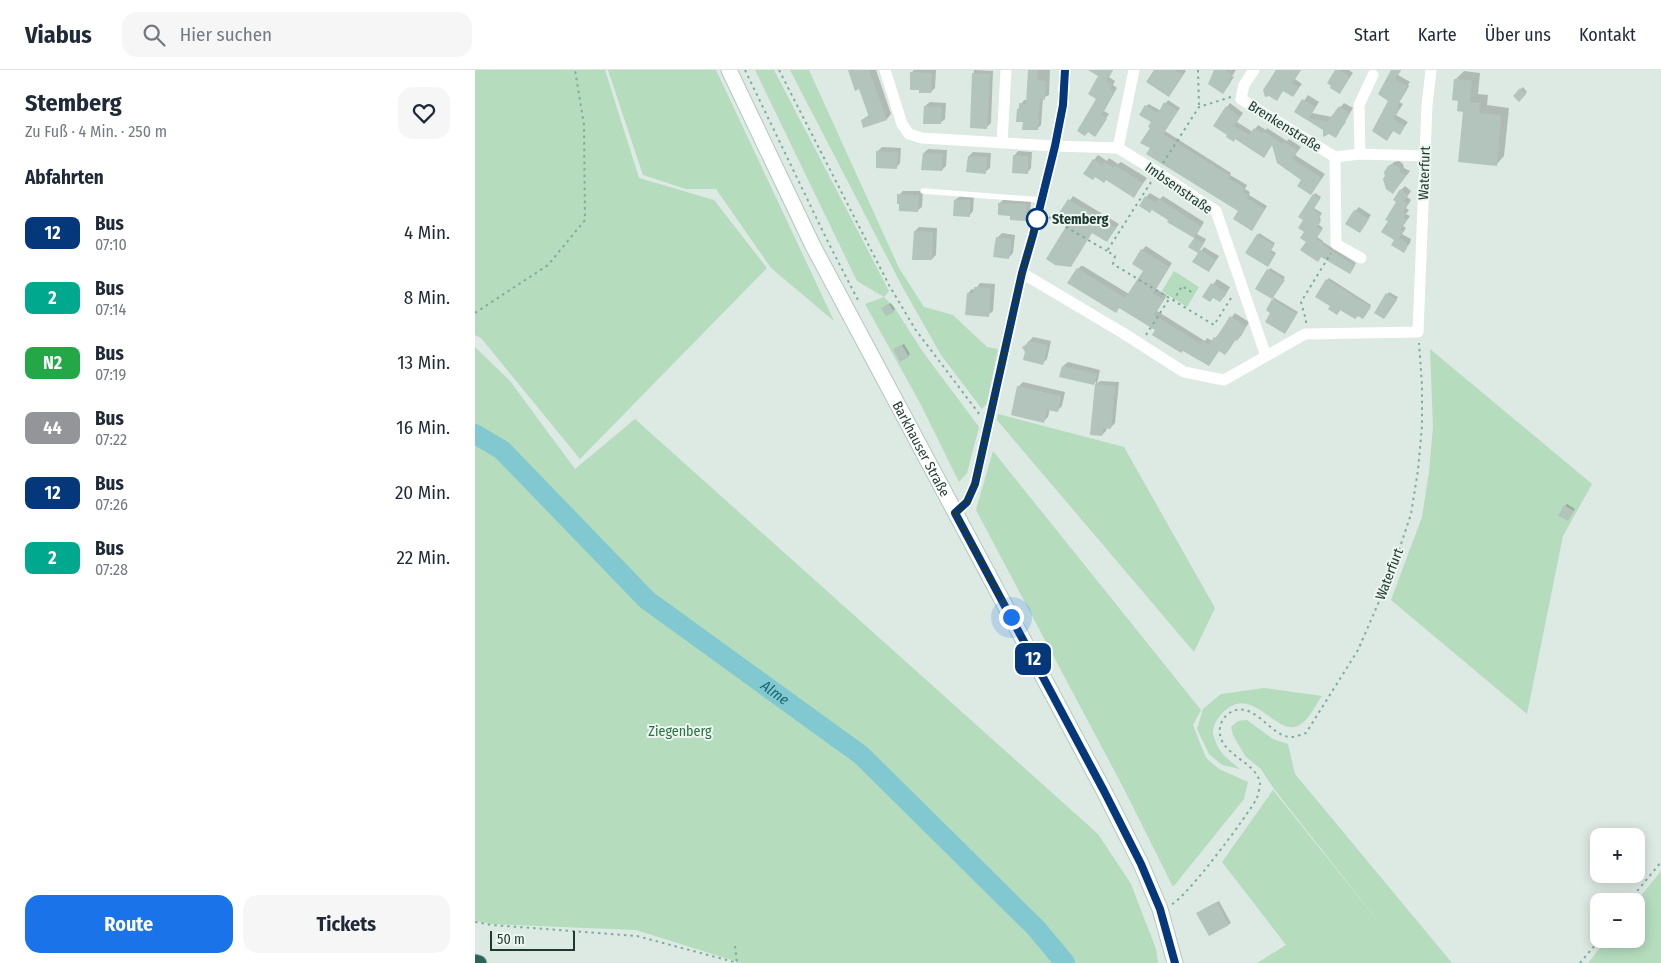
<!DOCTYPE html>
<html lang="de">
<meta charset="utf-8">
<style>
:root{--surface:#fff;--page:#f6f6f7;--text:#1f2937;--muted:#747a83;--line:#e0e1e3;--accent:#1a73e8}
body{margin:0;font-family:"Fira Sans Condensed",sans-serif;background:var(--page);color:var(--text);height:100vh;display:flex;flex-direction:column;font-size:19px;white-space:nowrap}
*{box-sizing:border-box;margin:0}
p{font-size:16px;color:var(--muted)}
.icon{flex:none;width:28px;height:28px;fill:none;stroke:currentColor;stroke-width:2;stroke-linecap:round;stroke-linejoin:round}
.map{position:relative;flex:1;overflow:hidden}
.details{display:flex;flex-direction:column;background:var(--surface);width:475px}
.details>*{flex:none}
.badge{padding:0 10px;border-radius:8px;font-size:18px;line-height:32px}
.fabs{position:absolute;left:1115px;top:758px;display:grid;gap:10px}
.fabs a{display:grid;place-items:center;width:55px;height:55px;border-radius:10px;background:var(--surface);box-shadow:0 2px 12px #0003;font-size:25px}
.scale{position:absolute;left:15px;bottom:12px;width:85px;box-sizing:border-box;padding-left:5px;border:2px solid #1e3931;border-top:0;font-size:14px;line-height:18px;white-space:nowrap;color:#1e3931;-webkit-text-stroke:4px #edf6f1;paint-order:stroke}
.you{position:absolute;width:25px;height:25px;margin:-12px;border:4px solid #fff;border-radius:50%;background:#1a73e8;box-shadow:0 0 0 8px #1a73e833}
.map>.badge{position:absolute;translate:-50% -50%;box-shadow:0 0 0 2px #fff}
h2{padding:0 25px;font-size:19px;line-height:45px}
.round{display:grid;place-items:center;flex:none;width:52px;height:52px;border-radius:15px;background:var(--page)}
.summary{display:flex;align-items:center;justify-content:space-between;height:85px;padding:0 25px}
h1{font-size:24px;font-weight:700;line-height:38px}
.cta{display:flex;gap:10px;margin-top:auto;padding:10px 25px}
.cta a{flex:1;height:58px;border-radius:15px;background:var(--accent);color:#fff;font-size:20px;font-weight:700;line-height:58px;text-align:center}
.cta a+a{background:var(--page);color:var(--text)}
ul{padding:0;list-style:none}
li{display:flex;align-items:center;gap:15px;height:65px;padding:0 25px}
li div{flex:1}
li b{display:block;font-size:19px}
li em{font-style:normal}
li .badge{min-width:55px;font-weight:700;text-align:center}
header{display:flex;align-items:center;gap:30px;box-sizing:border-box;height:70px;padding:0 25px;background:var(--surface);border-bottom:1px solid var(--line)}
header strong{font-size:24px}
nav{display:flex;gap:28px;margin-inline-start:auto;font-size:18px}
.search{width:350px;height:45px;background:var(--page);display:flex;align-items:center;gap:12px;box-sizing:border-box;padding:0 18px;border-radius:15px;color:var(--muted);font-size:19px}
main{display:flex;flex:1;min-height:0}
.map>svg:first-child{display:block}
.green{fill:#b4dcbd}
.shadow{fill:#0003}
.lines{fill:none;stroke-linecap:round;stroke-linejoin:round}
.river{stroke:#82c8d1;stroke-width:20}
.building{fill:#b2c4bc}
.secondary-casing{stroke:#b0c9bf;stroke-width:17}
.highway-casing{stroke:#bcc4c1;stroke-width:17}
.path{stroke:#7cae9c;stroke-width:2;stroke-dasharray:2.5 4;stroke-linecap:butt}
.lane{stroke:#fff;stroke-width:5.5}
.street{stroke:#fff;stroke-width:11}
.secondary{stroke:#fff;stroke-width:15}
.highway{stroke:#2a6557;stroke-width:15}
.line-casing{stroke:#fff;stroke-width:11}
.line{stroke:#05377b;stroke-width:8}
.walk{stroke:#1e3931;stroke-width:5;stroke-dasharray:0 9}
.stop-dot{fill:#fff;stroke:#05377b;stroke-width:2.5}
.labels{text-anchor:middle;stroke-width:4;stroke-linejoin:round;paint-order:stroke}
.street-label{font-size:14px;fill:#1e3931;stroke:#edf6f1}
.stop-label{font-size:14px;font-weight:bold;fill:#1e3931;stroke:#edf6f1;text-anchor:start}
.park-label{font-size:14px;fill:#287041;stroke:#edf6f1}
.water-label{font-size:15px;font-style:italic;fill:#186975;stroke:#edf6f1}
</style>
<header>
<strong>Viabus</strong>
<div class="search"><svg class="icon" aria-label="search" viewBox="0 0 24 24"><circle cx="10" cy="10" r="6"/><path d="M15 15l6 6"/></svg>Hier suchen</div>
<nav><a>Start</a><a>Karte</a><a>Über uns</a><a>Kontakt</a></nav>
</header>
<main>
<section class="details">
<div class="summary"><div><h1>Stemberg</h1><p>Zu Fuß · 4 Min. · 250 m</p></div><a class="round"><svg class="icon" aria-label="heart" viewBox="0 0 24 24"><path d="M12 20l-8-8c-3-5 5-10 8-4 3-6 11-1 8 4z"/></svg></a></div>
<h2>Abfahrten</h2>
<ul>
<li><span class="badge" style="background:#05377b;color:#fff">12</span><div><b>Bus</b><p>07:10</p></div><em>4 Min.</em></li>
<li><span class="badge" style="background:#00a88e;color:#fff">2</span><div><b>Bus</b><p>07:14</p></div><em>8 Min.</em></li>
<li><span class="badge" style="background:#24a847;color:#fff">N2</span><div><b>Bus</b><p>07:19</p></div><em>13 Min.</em></li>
<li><span class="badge" style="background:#949599;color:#fff">44</span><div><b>Bus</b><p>07:22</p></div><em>16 Min.</em></li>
<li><span class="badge" style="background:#05377b;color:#fff">12</span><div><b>Bus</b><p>07:26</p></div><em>20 Min.</em></li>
<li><span class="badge" style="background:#00a88e;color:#fff">2</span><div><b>Bus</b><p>07:28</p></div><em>22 Min.</em></li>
</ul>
<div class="cta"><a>Route</a><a>Tickets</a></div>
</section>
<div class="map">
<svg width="1186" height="893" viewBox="0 0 1186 893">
<rect width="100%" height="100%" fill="#dde9e3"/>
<path class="green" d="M0,0H130L164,108L239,130L292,198L105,389L6,268L0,265Z
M133,0H241L359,251L296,198L241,119H211L168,105Z
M280,0H299L414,221L409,227L419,237L448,282L504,357L492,403L484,412L445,333L390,234L409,227L382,211Z
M315,0H334L424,198L449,237L478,245L512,277L523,279L512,333L507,339L466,285L427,216Z
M699,201L724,217L712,237L687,221Z
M0,277L35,311L100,399L160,349L623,764L656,814L681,879L683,893H266L161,860L18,854L0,851Z
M955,279L1117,414L1088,466L1052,644L916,530L947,447L954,402L958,357Z
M523,344L649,377L740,538L719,582L522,350Z
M518,381L726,640L718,655L731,688L744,699L773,712L769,729L698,817L649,719L501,440Z
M789,618L847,626C840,635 832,655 819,657C805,659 788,638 772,634C757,629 738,648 738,663C738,665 739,668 740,670C744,683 754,690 765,699L747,695L734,684L722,659L728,639L746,624Z
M772,650L798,669L813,674L820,704L977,893H782L811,875L747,792L798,720L914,865L799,719L786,699L770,686L758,665L756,657L763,651Z
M1186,801V893H1113L1132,869H1161V832Z"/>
<path class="shadow" d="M375,0H401L416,44L412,49L389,57L387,50L394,45L385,18Z
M439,0H461L460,18L456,22L437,2Z
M499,0L518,1L516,53L512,57L496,56Z
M555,0H575L574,25L568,28L566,55L562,59L549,51L543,39L549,30H553Z
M620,0H638L634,7L640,11L638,15L642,18L629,41L634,44L620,65L625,6Z
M680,0H710L711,1L694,26Z
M743,0H761L757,6L759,7L748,22Z
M802,0H826L820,9L827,14L818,25L809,20L801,29Z
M861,0H874L878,3L865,22Z
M917,0H926L923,5L935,12L933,15L934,16L924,32L928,34L921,45L933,52L925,63L919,60L912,69Z
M989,1L1005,3L1003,24L1013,25L1012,35L1034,38L1029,86L1021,95L985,30L981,9Z
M1048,17L1052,22L1044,30L1039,26Z
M833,25L844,32L837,43L857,47L869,33L878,38L870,51L871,52L860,66L821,42Z
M693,30L705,38L690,61L756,103L755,105L772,115L770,119L775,122L774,125L792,136L777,159L764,141L676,78L678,52L671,36L674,34L686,41Z
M455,32L471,33L470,49L465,53L450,36Z
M755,33L768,43L762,52L778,62L783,55L791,60L792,58L812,71L814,69L826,77L820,85L850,104L836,124L827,110L798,74L789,86L761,67L752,37Z
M407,77L426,78L425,93L421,98L403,81Z
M453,79L472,80L471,96L467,100L449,83Z
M543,81L557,82L556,98L552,103L539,86Z
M498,82L516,83L515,98L510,102L494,86Z
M623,85L632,91L634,88L643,94L646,92L672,108L659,126L619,90Z
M924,91L928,94L929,98L935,101L918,123L914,97L919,92Z
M930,116L936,121L932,127L936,130L931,138L934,140L931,144L935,146L928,156L931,158L927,164L936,169L935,173L929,181L921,169L923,132L926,120Z
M428,121H448L447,137L442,141L424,125Z
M675,123L685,129L688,126L729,152L722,164L731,169L726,178L715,176L720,168L694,151L695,149L678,139L675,141L671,127Z
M840,123L846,127L839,138L847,143L844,147L846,149L843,154L848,158L842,167L848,171V172L881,193L876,201L832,171L831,161L839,125Z
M485,126H499L498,141L494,146L480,130Z
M598,126L644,154L632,171L586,143Z
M529,129L556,130L555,145L551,149L525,133Z
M884,137L896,145L885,161L880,141Z
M444,157L462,158L461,185L457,189L440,161Z
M527,163L540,165L538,183L534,187L522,168Z
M784,163L800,173L796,180L801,183L794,194L783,165Z
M671,176L697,193L681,219L692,225L682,241L730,271L732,268L738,271L760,243L774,252L766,266L762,270L761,269L754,280L750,284L744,280L734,295L645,237L641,242L602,200L606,196H608L654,224L670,200L667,180Z
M729,177L744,186L737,197L726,181Z
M795,198L810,207L798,227L823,242L812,260L797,242L792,240L799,229L782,218Z
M854,208L896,235L890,246L866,239L862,244L856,236L852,210Z
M742,209L755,217L750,226L745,231L739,226L729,227Z
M505,213L520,214L518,241L513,245L493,223L497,219L500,220Z
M914,222L923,227L911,246L901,242Z
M416,233L420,239L418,241L410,236Z
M558,267L576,271L572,289L568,293L551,282L549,277Z
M429,274L435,284L433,286L421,278Z
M593,292L625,300L622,314L625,311L644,312L640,353L635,358H632L631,361L627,365L616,364L621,311L619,314L588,296Z
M548,312L590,322L587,336L582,341L575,339L573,347L569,351L543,317Z
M1092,434L1100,439L1094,448L1090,436Z
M744,831L756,853L735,865L725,841Z"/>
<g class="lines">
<path class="river" id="s1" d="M0,364L27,380L172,530L386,685L561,858L590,893"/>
</g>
<path class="building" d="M373,0H394L412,50L388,58L386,50L394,47L384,19L380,21Z
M553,0H563L562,10L571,11L570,30L565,29L563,60H547L548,52H541L542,39H544V33L551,34Z
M613,0H638L631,11L637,15L635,19L639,22L626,45L632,49L620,67L613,62L610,66L602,61L621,29L613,24L623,6Z
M679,0H700L708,5L694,27L671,12Z
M739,0H750L757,5L754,10L756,12L748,24L733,14Z
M801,0H825L817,13L824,18L818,27L808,21L802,31L794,26L790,27L788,20Z
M860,0H864L875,7L865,24L855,18L856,16L852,13Z
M916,0H926L920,9L932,16L930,19L932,20L922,36L925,38L918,49L930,56L925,65L918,61L912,71L897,61L913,31L903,24Z
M435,2L457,3L456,23H444V20H435Z
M497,3L515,4L512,59L495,58Z
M979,9L997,10L995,32L1005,33L1004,43L1026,45L1022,96L983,92L988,42L982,41L983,31L977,30Z
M1045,18L1051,24L1044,32L1038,26Z
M827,29L841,37L834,48L853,51L864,36L875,43L861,68L854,64L848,67V60L819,42Z
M689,32L703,41L688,64L755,106L753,108L770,118L768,122L773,125L772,128L790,139L777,161L758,149L763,141L671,84L675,78L665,73L675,58L673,57L676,52L664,45L670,35L683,43Z
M449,36L467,37L466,54H448Z
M751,36L765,47L759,56L774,65L779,58L787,63L788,61L808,74L809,72L823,81L817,89L847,108L836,125L822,116L826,110L802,93L797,75L789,88L760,69L759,72L751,67L752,65L738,56Z
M401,81L423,82L422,99L401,98Z
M448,83L468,84L467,101L446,100Z
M538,85L553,86V104L537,103Z
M493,86L512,87L511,104L491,102Z
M618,89L627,95L629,92L639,98L640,95L668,113L659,128L631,110L629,113L620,107L618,110L608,104Z
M917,94L925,98V102L931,105L918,124L911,119L908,109L910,106L909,102L913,96Z
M925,119L933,125L929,131L933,134L928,142L931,144L928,148L932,150L925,160L928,162L924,168L932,173V178L929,183L916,175L919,170L906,162L913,151L910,150L921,132L918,130Z
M422,124L444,125L443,142L424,141V134H422Z
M838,124L845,129L838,140L846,145L843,150L846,151L842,157L847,160L841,169L848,173L847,174L880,196L875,204L846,187L843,192L825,180L831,172L825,168L829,162L823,158L828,150L823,147Z
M670,126L681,133L684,129L726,156L719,167L729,173L723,183L713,177L719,168L692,152L693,150L677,140L679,136L675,143L664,136Z
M593,129L641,158L632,172L617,163L596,197L580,195L571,189L595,150L584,143Z
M479,130H495V147L478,146Z
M523,133L552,134L551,151L535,150V146L523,145Z
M879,140L894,149L885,163L870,154Z
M439,161L458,162L457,190H437Z
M782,164L799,175L795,182L800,185L793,197L770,183Z
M521,167L537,169L534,189L518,187Z
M666,179L694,197L678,223L689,230L679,245L726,274L727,271L734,275L739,267L741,268L755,246L771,256L762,271L760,270L750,285L744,281L734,296L708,281L706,283L677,265L680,260L644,238L641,243L592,213L602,198L650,228L668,201L657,194Z
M725,180L741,190L734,202L717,192Z
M792,199L810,210L797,229L822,244L810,264L790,252L795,243L791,240L797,229L780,219Z
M851,209L896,237L888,249L883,246L880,249L865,240L862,245L853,239L855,236L840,227Z
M736,213L752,222L745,232L738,228L735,232L727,227Z
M499,217L516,218L514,247L490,245L492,223H499Z
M911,223L922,230L909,249L899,243Z
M414,234L419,242L411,246L406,238Z
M553,271L573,275L568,295L548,290L550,282L547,277L552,274Z
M427,275L434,287L425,292L418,279Z
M587,296L622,304L619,315L584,307Z
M620,314L640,316L636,359L628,358L627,366L615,365Z
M542,316L586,326L583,342L572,340L569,353L536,345Z
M1089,435L1099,441L1093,451L1083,446Z
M742,832L754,855L734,866L721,843Z"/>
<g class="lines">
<defs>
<g id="secondary">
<path id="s2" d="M254,0L338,176L629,721L666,794L685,839L700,893"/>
</g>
<path id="highway" d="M0,892L4,893"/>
</defs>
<use href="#secondary" class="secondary-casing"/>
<use href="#highway" class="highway-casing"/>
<path class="path" d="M270,0L353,172L384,232
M304,0L414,215L440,259L505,345
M723,0L724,37
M688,93L724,37L756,27
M676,112L632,181L640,186L638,194L739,255L758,225
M574,147L632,181
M698,231L707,216L718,223
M0,243L73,195L110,150L109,55L100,0
M831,253V250L826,232L856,183
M671,265L694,229
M1154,831L1186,792
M697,834C712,827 773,745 782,728C783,724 785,717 785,713C781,690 741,685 745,657C746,652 750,646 753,644C778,626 794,667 816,667C821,667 827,664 831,663L883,580L916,504L936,444L943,400L947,356V315L944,273
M0,852L17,855L162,866L263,893
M260,876L262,893
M1105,893L1125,869"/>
<path class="lane" d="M448,121L567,130"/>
<path class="street" d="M410,0L427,54L434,64L447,68L580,76L643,78L682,102L741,141L791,286
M779,0L769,15L766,29L860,87L885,84L950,86
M527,73L531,0
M643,78L659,0
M885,84L884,35L898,5
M860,87L861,174L886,188
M547,203L648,263L709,302L749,310L830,264L943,262L952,35L956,0
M481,443L492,432L500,414L547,203L558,165L580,76L588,35L590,0"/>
<use href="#secondary" class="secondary"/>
<use href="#highway" class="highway"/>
</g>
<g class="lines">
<defs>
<path id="line" d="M590,0L588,35L580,76L558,165L547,203L500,414L492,432L480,443L629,721L666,794L685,839L700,893"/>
</defs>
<use href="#line" class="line-casing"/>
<use href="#line" class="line"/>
<path class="walk" d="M536,547L480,443L492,432L500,414L547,203L562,149"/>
</g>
<circle class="stop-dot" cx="562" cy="149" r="10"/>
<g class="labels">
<g class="street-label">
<text transform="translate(810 56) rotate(32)" y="5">Brenkenstraße</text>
<text transform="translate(949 103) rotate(-88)" y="5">Waterfurt</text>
<text transform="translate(704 118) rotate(35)" y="5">Imbsenstraße</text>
<text dy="5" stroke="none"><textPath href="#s2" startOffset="425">Barkhauser Straße</textPath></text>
<text transform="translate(914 504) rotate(-69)" y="5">Waterfurt</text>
</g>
<g class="stop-label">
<text x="577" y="154">Stemberg</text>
</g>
<g class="park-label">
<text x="205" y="666">Ziegenberg</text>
</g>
<g class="water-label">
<text dy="5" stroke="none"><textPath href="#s1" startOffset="398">Alme</textPath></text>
</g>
</g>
</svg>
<div class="fabs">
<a>+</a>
<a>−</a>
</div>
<div class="scale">50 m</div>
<div class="you" style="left:536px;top:547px"></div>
<b class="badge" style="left:558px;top:589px;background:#05377b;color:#fff">12</b>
</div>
</main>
